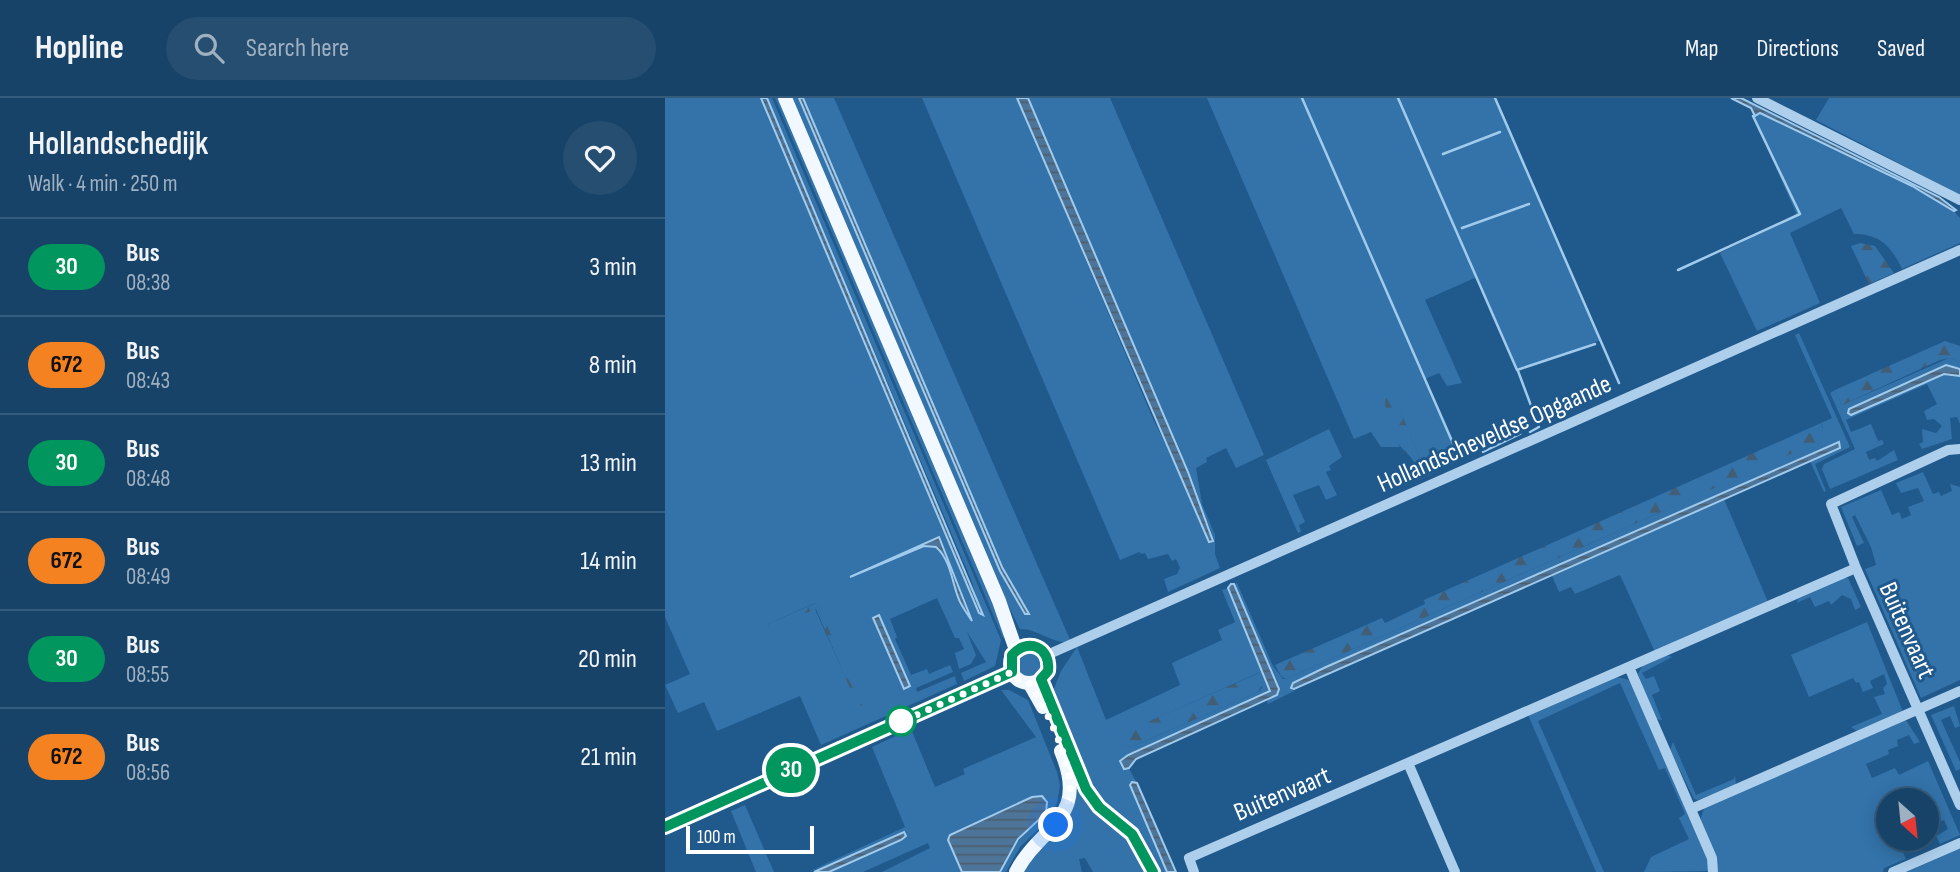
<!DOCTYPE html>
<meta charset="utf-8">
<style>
:root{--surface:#184369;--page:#254e71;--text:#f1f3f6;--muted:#9fb0c0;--line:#365c7d}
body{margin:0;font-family:"Sofia Sans Condensed",sans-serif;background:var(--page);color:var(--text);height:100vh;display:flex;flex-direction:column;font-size:26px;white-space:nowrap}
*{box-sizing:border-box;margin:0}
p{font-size:23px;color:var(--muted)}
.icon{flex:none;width:38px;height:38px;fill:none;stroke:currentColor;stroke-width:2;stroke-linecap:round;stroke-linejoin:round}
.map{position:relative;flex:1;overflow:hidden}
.sheet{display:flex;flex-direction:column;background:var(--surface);width:665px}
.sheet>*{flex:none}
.badge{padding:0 14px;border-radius:23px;font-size:24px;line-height:46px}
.needle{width:46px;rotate:153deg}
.buttons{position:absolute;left:1211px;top:690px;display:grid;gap:14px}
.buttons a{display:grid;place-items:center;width:63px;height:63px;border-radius:50%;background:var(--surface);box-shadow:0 4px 18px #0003,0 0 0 2px var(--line);font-size:35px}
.scale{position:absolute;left:21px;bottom:18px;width:128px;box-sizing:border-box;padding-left:7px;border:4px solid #fff;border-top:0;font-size:19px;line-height:24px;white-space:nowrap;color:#fff;-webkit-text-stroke:5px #20598c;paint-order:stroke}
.you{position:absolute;width:35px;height:35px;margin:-18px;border:5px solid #fff;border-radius:50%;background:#1a73e8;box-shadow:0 0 0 10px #1a73e833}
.map>.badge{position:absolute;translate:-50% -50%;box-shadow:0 0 0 4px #fff}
.round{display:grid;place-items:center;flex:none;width:74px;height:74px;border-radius:37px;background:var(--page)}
.headline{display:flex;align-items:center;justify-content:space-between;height:119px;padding:0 28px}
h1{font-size:33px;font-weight:600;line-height:52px}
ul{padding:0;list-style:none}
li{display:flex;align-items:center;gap:21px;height:98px;padding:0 28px;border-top:2px solid var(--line)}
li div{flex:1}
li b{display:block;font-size:26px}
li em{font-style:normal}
li .badge{min-width:77px;font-weight:700;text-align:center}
header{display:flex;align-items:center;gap:42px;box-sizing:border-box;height:98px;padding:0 35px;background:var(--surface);border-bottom:2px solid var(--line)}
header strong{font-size:33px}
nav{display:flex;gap:38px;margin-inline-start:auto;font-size:24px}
.search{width:490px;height:63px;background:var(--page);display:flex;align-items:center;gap:18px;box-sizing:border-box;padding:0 24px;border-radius:38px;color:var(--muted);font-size:26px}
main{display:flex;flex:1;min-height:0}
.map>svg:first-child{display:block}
.green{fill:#3373aa;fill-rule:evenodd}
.forest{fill:url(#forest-firs)}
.water{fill:url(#water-rules);stroke:#a1cbed;stroke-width:2}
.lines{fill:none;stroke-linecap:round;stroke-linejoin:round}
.stream{stroke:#a1cbed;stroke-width:2.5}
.minor{stroke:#adcfec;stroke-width:10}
.major{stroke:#f2f8ff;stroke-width:14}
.line-casing{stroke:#fff;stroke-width:16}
.line{stroke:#00965e;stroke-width:10}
.walk{stroke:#fff;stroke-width:7;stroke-dasharray:0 12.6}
.stop-dot{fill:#fff;stroke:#00965e;stroke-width:3.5}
.labels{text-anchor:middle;stroke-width:6;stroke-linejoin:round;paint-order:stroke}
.street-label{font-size:26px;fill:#fff;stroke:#20598c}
</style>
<header>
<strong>Hopline</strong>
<div class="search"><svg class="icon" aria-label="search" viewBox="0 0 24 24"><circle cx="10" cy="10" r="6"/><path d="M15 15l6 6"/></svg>Search here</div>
<nav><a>Map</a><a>Directions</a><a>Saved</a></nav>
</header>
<main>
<section class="sheet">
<div class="headline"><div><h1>Hollandschedijk</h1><p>Walk · 4 min · 250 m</p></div><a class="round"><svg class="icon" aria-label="heart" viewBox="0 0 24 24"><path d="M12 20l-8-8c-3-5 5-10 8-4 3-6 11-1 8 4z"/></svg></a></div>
<ul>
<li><span class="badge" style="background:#00965e;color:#fff">30</span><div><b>Bus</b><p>08:38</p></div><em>3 min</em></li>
<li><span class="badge" style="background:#f58220;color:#111">672</span><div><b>Bus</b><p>08:43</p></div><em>8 min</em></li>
<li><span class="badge" style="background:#00965e;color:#fff">30</span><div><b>Bus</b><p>08:48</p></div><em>13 min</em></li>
<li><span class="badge" style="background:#f58220;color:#111">672</span><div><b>Bus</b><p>08:49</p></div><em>14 min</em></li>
<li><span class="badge" style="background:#00965e;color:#fff">30</span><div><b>Bus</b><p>08:55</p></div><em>20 min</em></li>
<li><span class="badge" style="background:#f58220;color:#111">672</span><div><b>Bus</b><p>08:56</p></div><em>21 min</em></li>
</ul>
</section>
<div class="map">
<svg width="1295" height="774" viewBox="0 0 1295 774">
<defs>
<pattern id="forest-firs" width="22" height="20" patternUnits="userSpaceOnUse" patternTransform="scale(1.75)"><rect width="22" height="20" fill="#3373aa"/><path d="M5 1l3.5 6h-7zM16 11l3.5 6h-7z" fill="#415e76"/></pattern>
<pattern id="water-rules" width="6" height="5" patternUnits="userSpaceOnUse" patternTransform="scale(1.75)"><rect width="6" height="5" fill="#4d7599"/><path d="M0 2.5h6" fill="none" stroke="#4c5e6f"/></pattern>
</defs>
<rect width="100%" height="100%" fill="#20598c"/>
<path class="green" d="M0,0H96L316,517L307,484L102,0H107L336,542L330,568L299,583L296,575L321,564L302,534L311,557L306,566L294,571L290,555L299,551L294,540H290L272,500L225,521L232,539L230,541L246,577L262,571L264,576L285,567L288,574L251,590L252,594L290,578L292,586L156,647L135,598L52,633L39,604L13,615L0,587L25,576L0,519ZM150,505L153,507L201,625L150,511L104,529L103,526Z
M110,0H115L342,538L338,540Z
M125,0H134L335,473L360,516L363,514L337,469L138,0H169L406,544C389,547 371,530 355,531L333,488Z
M257,0H352L489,323L549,440L363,0H445L599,357L571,370L561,350L541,360L542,364L531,370L537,406L550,437V456L555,470L503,494L499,481L512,476L515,470L511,461L507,463L503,456L483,461L480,455L476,456L474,454L455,462Z
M542,0H831L936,242L852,272L812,179L760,202L797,285L782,288L774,275L760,281L795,362L762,378L724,286C719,311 724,326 735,349H716L706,334L689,341Z
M1164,0H1295V97L1151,22Z
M1095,15L1283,107L1295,120V145L1237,171C1226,148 1215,136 1189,136L1176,110L1125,135L1155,205L1092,233L1055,155L1132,117L1088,18Z
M1134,235L1185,349L1150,366L1161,393L1159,394L1145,363L1175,350L1174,344L661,569L628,585L629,593L603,606L602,603L614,591L569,486L572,485L608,568L618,581H621L998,413L1158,330L1156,325L1167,320L1130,237Z
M1284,260L1295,264V271L1277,268L1183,313L1285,275L1295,279V326L1292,319L1285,320L1287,341L1257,351L1254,346L1258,344L1257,331L1271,335L1277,328L1269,321L1262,322L1259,313L1272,306L1262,286L1181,322L1186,334L1206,326L1213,343L1217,342L1219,346L1201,354L1204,362L1210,360L1212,363L1229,352L1233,362L1165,391L1157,371L1159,366L1190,351L1165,295L1170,292L1177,307Z
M664,331L677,359L664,368L666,372L661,374L672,397L661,402L654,387L628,397L640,424L634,427L636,434L633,435L601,362Z
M1258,374L1268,396L1274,394L1276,398L1287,393L1285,386L1295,389V582L1256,600L1200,471L1211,467L1206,449L1190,417L1187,419L1199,445L1192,448L1176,409L1216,392L1227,417L1234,414L1237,421L1246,417L1243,409L1259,403L1253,390L1236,395L1231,385Z
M1059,401L1103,504L990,554L955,477L910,496L906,489L894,494L887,478Z
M1179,480H1183L1196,509L1190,512L1186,501L1177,497L1166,507L1164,503L1150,509L1145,499L1132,505L1133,501Z
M563,490L605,593L458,660L472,685L465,687L502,774H491L429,698L388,593L396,573L412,549L441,622L515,587L507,565L557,542L553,532L570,524L557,492ZM593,575L597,590L593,594L466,649L458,647L454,637Z
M1202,524L1238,614L1192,633L1186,629L1217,616L1209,599L1220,596L1218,590L1222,586L1219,576L1205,583L1208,590L1198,594L1194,584L1191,585L1188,580L1144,599L1126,557Z
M352 566a13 13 0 1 1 26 0a13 13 0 1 1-26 0Z
M1002,557L1007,559L977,575L981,581L989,578L995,593L987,597L997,622L991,621L973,576L978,567Z
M951,579L965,582L1044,762V773L979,774L986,759L1024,741L1014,720L1020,716L1000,670L994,672L955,585L873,623L939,774H931L863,617Z
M336,592H344L363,602L392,674L395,687L392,705L386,719L355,749L341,774H335L344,754L364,731L367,699L285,737L283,742L297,774H217L265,750L263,745L198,774H164L236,742L143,774L240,729L207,649L246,631L270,689L300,676L298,671L371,639Z
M1289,608L1295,628L1290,630L1285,618L1276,622L1295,664V671L1291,673L1266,617Z
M1241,622L1255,644L1249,646L1244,637L1232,642L1233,648L1223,652L1224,656L1201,666L1207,680L1230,670L1234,677L1263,663L1295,737L1275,746L1271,738L1283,731L1279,722L1262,728V702H1223V740H1239L1233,743L1241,761L1219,770L1218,774H1052L1035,723L1039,710Z
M1008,644L1031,697L1069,681L1070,677L1071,687L1033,702L1029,701L1005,652Z
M406,674L459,732L484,774H428L420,760L414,761L417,774H355L388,736Z
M80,707L109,774H91L66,713Z
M1295,749V774H1238Z"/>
<path class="forest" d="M1195,145L1210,148L1229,175L1204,186L1186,148Z
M1280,243L1295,248V264L1284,260L1275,262L1177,307L1170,292Z
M724,285L762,378L754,382C754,365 746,360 736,349C721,333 716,304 724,285Z
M1156,325L1159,337L1155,343L621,581L616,578L610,567L717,520L720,525L760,506L759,502Z
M151,505L153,507L204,623L200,625L151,511L104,530L103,526Z
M594,575L597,587L593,594L466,649L458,647L453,637Z"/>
<path class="water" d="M96,0H102L318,517L314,515Z
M134,0H138L337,469L364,516H360L335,473Z
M352,0H363L523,374L548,443L544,444Z
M1066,0H1076L1274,99L1291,112L1289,113L1247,88L1095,15L1090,18L1086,10Z
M1281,267L1295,271V278L1279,276L1186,317L1183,315L1184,311Z
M1174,344L1175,350L629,591L626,590L628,585L661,569Z
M274,439L307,523C303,517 295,506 293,499C287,483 285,461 271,449L259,448L185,479Z
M566,486H569L614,591L612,597L471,661L464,670L459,671L455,663L463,657L605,593L563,490Z
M214,517L245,588L239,591L208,520Z
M467,684L472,685L511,774H502L465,687Z
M377,698L382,704L381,715L353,741L335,774H297L283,742L285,737L367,699Z
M239,734L241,738L236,742L164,774H149Z"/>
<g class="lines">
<path class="stream" d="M637,0L794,359
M733,0L852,272L930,246
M830,0L954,285
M778,56L835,34
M797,130L864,106
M1013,172L1135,116L1088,18
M853,273L874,329L865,334
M818,354L855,336"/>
<path class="minor" d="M1092,0L1295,102
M1295,351L1283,352L1166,406L1191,470L1295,707
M382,557L1295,152
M964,569L1047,760L1048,774
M743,665L790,774
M1026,711L1295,593
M0,729L347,574
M529,774L524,760L1191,470
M1228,774L1295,745"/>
<path class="major" d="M120,0L334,503L351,552
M345 566a19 19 0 1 1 38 0a19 19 0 1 1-38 0Z
M376,581L421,691L434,709L467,736L488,774
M365,586L378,609
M351,774C376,726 425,722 396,653"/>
</g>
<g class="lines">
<defs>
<path id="line" d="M0,729L347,574V557C363,539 386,549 383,573L376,581L421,691L434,709L467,736L488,774"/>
</defs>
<use href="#line" class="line-casing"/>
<use href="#line" class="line"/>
<path class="walk" d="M236,623L227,628L347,574L354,582L365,586C381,610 406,662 405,692C404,705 398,716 391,727"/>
</g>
<circle class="stop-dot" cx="236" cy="623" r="14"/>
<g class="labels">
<g class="street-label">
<text transform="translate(829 335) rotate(-24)" y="9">Hollandscheveldse Opgaande</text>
<text transform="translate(1243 532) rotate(66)" y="9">Buitenvaart</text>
<text transform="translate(617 695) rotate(-23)" y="9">Buitenvaart</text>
</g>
</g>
</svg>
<div class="buttons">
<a><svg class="needle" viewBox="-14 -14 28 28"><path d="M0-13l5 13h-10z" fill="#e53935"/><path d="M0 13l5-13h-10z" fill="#9fb0c0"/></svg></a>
</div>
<div class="scale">100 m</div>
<div class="you" style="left:391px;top:727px"></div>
<b class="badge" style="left:126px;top:672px;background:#00965e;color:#fff">30</b>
</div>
</main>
